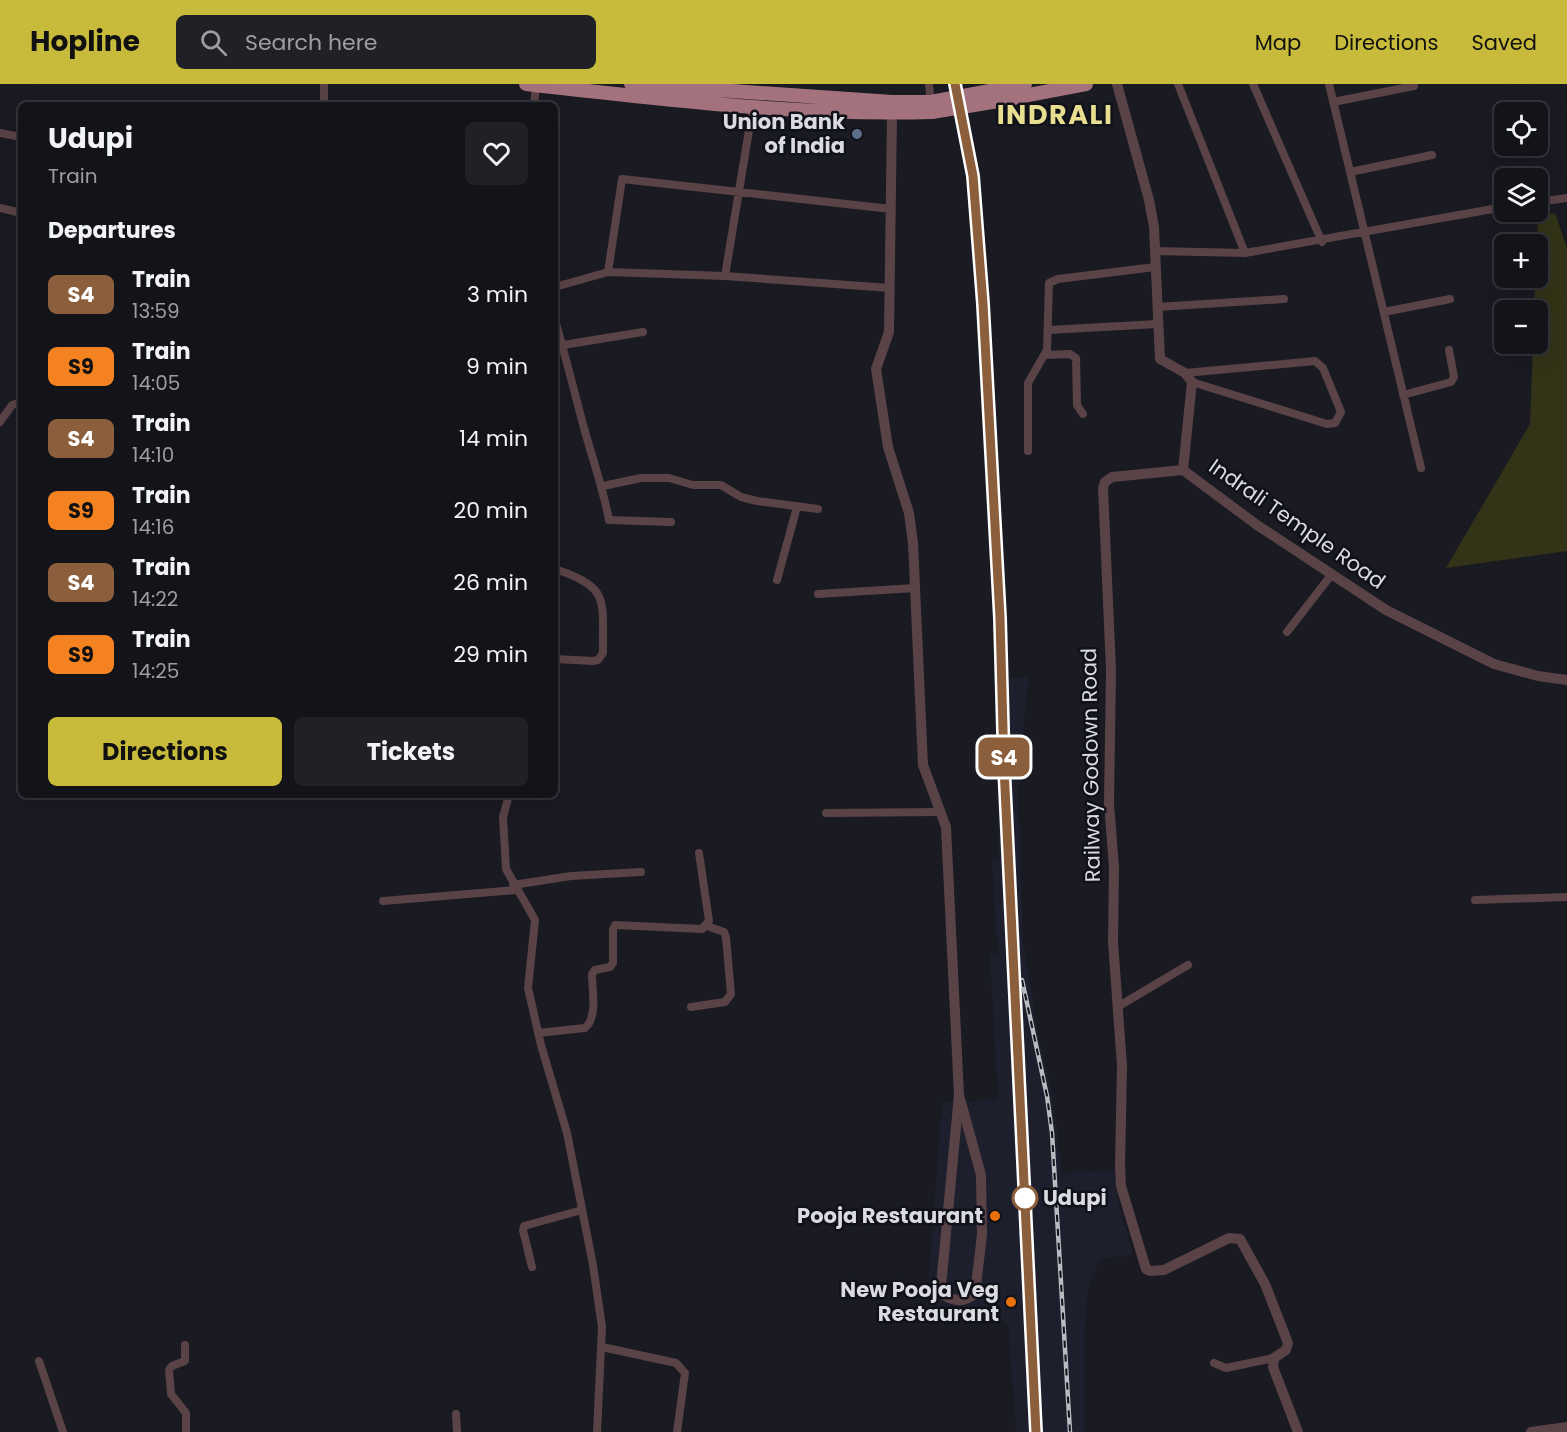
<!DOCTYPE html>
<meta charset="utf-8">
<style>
:root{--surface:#13141a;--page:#202127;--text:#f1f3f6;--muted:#9d9ea2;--line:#323339;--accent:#c8bb3b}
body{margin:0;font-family:Poppins,sans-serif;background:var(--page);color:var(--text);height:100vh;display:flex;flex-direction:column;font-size:22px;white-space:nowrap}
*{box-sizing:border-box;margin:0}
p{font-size:20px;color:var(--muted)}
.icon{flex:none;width:33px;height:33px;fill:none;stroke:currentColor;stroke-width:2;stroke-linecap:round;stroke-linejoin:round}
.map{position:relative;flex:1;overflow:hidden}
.drawer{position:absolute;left:18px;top:18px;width:540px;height:696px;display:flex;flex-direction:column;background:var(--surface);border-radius:9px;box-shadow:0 6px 24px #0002,0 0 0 2px var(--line)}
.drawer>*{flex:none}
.badge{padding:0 12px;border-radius:9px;font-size:21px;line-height:39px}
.buttons{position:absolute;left:1494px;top:18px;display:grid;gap:12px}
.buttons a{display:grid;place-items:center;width:54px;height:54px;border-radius:9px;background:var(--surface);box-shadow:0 6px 24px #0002,0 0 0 2px var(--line);font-size:30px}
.map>.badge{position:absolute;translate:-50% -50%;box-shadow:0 0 0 3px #fff}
h2{padding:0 30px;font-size:22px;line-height:54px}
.round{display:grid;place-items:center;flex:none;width:63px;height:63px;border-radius:9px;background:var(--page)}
.headline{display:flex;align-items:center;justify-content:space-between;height:102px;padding:0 30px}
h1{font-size:28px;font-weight:700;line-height:45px}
.button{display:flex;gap:12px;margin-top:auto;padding:12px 30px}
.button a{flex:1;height:69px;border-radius:9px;background:var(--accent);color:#111;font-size:24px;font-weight:700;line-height:69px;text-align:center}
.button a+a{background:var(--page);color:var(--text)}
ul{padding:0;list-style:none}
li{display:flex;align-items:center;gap:18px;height:72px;padding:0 30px}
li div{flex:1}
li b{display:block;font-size:22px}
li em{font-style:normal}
li .badge{min-width:66px;font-weight:700;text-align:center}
header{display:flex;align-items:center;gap:36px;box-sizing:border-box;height:84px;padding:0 30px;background:var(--accent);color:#111}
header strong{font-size:28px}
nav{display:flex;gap:33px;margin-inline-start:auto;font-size:21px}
.search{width:420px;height:54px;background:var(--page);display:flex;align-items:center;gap:15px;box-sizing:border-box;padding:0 21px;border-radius:9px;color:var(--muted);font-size:22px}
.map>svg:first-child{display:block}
.built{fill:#1e1f2d}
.green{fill:#333318}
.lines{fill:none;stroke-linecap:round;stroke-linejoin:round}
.minor{stroke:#5a4347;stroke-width:8}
.tertiary{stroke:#5a4347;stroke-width:10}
.trunk{stroke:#a4727c;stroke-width:14}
.rail-casing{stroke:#babbc2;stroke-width:4.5}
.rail{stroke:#101119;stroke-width:2;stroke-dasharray:7;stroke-linecap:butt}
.trunk-bridge{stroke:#a4727c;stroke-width:14}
.line-casing{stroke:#fff;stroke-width:14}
.line{stroke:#8b5e3c;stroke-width:9}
.service-dot{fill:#5c6f8a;stroke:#101119;stroke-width:2}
.stop-dot{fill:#fff;stroke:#8b5e3c;stroke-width:3}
.food-dot{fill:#e8710a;stroke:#101119;stroke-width:2}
.labels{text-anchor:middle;stroke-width:5;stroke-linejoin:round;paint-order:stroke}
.poi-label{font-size:21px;font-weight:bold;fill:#dadbe1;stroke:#101119;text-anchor:end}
.street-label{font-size:21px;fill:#dadbe1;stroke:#101119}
.stop-label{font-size:21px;font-weight:bold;fill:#dadbe1;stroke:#101119;text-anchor:start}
.district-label{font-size:27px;font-weight:bold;letter-spacing:1.5px;fill:#e7de8f;stroke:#101119}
</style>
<header>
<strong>Hopline</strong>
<div class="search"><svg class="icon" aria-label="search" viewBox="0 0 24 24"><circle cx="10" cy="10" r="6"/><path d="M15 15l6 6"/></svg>Search here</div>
<nav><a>Map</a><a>Directions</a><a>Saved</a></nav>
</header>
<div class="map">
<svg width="1567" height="1348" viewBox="0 0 1567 1348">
<rect width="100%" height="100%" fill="#191a22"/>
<path class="built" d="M1029,593L1018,696L1023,857L1038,948L1052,1007L1062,1089L1116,1087L1117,1112L1133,1171L1100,1175L1088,1205L1085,1237L1084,1348H1016L1008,1238L926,1235L942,1018L998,1016L990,871H998L992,777L999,776L995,594Z"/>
<path class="green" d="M1555,129L1567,164V467L1446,484L1530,340L1533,260H1538V226H1534L1538,132Z"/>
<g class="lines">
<path class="minor" d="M929,0L931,20
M1178,0L1245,169
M1253,0L1322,158
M1329,0L1421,384
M1333,18L1414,2
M324,21V0
M534,21L536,1
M0,49L21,53
M1350,88L1432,71
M1538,118L1567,114
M0,124L21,129
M1155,167L1245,169L1504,123
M608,188L622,95L891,125
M725,192L753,22
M555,203L608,188L725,192L890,204
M1157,223L1284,215
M1384,228L1450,215
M555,236C564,267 572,298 580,329C589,365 602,399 609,436L671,438
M1049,246L1158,240
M563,261L643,248
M1045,271L1070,270L1076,274L1077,321L1083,330
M1185,289L1315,277L1323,284L1341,328L1335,339L1327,340L1192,298
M1403,311L1451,298L1454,293L1449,266
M0,338L12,321L21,318
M1028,367V299L1047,266L1049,199L1058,195L1155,183
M603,402L641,394H669L693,401H721L741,413L757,417L818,425
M555,442V484
M555,485C611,504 602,515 603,569L598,576L593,577L555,575
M777,496L797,423
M818,510L915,504
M1287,548L1332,490
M509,711L503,733L506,785L535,836L528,904L541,961L567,1049L593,1181L602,1243L597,1348
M826,729L940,728
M513,801L571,792L641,788
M1475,816L1567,813
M383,817L517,806
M1119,922L1188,881
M691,923L725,918L731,910L726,853L724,848L707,842
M538,949L585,944C598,933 592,906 592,890L595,886L610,883L613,879V846L615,841L702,845L709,837L699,769
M532,1183L523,1146L524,1142L582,1126
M185,1261V1277L172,1282L169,1286L171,1310L186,1329V1348
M602,1263L676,1279L685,1289L677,1348
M39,1277L63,1348
M1214,1279L1226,1284L1274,1274
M456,1330L457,1348"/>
<path class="tertiary" d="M1117,0L1149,116L1154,143L1160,275L1185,289L1192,298L1183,386
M892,30L889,248L876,285L888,363L909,429L913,459L923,681L946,743L959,1011L941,1202L945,1212C957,1218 964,1218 975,1210L982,1151L981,1091L959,1011
M1298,1348L1273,1283L1274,1274L1286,1266L1288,1259L1265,1200L1240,1155L1229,1154L1164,1186L1150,1187L1146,1185L1121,1102L1120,1083L1122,982L1113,858L1114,784L1109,719L1111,586L1103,404L1105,398L1112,393L1183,386L1257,441L1386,526L1494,580L1538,592L1567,596
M1531,1348L1567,1343"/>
<path class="trunk" d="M526,0C659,15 798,32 932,28
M631,0L892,18H931
M990,7L1025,0
M992,18L1086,0"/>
<defs>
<path id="rail" d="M955,0L973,92L983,220L1000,534L1004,683L1036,1348
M1022,896L1047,1012L1052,1049L1070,1348"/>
</defs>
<use href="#rail" class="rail-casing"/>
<use href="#rail" class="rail"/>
<path class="trunk-bridge" d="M931,18L990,7
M932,28L992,18"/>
</g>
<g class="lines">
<defs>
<path id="line" d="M955,0L973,92L983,220L1000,534L1004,683L1036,1348"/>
</defs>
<use href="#line" class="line-casing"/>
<use href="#line" class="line"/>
</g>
<circle class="service-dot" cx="857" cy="50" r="6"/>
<circle class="stop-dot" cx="1025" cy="1114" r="12"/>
<g class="food-dot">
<circle cx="995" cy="1132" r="6"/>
<circle cx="1011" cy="1218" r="6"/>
</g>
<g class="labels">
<g class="poi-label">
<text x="845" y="45">Union Bank<tspan x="845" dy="24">of India</tspan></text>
<text x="983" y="1139">Pooja Restaurant</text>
<text x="999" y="1213">New Pooja Veg<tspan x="999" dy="24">Restaurant</tspan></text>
</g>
<g class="street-label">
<text transform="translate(1297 440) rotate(35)" y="7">Indrali Temple Road</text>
<text transform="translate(1091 681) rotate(-91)" y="7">Railway Godown Road</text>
</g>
<g class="stop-label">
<text x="1043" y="1121">Udupi</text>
</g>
<g class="district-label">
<text x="1055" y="40">INDRALI</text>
</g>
</g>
</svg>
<div class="buttons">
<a><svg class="icon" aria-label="locate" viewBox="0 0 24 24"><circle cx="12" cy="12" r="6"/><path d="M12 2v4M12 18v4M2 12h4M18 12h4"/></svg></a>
<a><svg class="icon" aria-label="layers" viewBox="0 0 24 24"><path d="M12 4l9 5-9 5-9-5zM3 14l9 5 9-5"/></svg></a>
<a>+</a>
<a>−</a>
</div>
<b class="badge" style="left:1004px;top:673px;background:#8b5e3c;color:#fff">S4</b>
<section class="drawer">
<div class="headline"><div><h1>Udupi</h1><p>Train</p></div><a class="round"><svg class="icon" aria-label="heart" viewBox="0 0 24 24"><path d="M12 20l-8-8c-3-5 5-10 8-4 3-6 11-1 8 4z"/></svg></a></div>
<h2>Departures</h2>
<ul>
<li><span class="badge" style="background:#8b5e3c;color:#fff">S4</span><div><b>Train</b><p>13:59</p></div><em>3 min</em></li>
<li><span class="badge" style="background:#f58220;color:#111">S9</span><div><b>Train</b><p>14:05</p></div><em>9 min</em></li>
<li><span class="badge" style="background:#8b5e3c;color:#fff">S4</span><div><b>Train</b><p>14:10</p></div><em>14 min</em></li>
<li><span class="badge" style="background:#f58220;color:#111">S9</span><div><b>Train</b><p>14:16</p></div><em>20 min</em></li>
<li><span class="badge" style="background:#8b5e3c;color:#fff">S4</span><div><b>Train</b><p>14:22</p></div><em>26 min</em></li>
<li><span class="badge" style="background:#f58220;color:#111">S9</span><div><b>Train</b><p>14:25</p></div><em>29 min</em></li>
</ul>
<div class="button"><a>Directions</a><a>Tickets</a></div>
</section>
</div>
